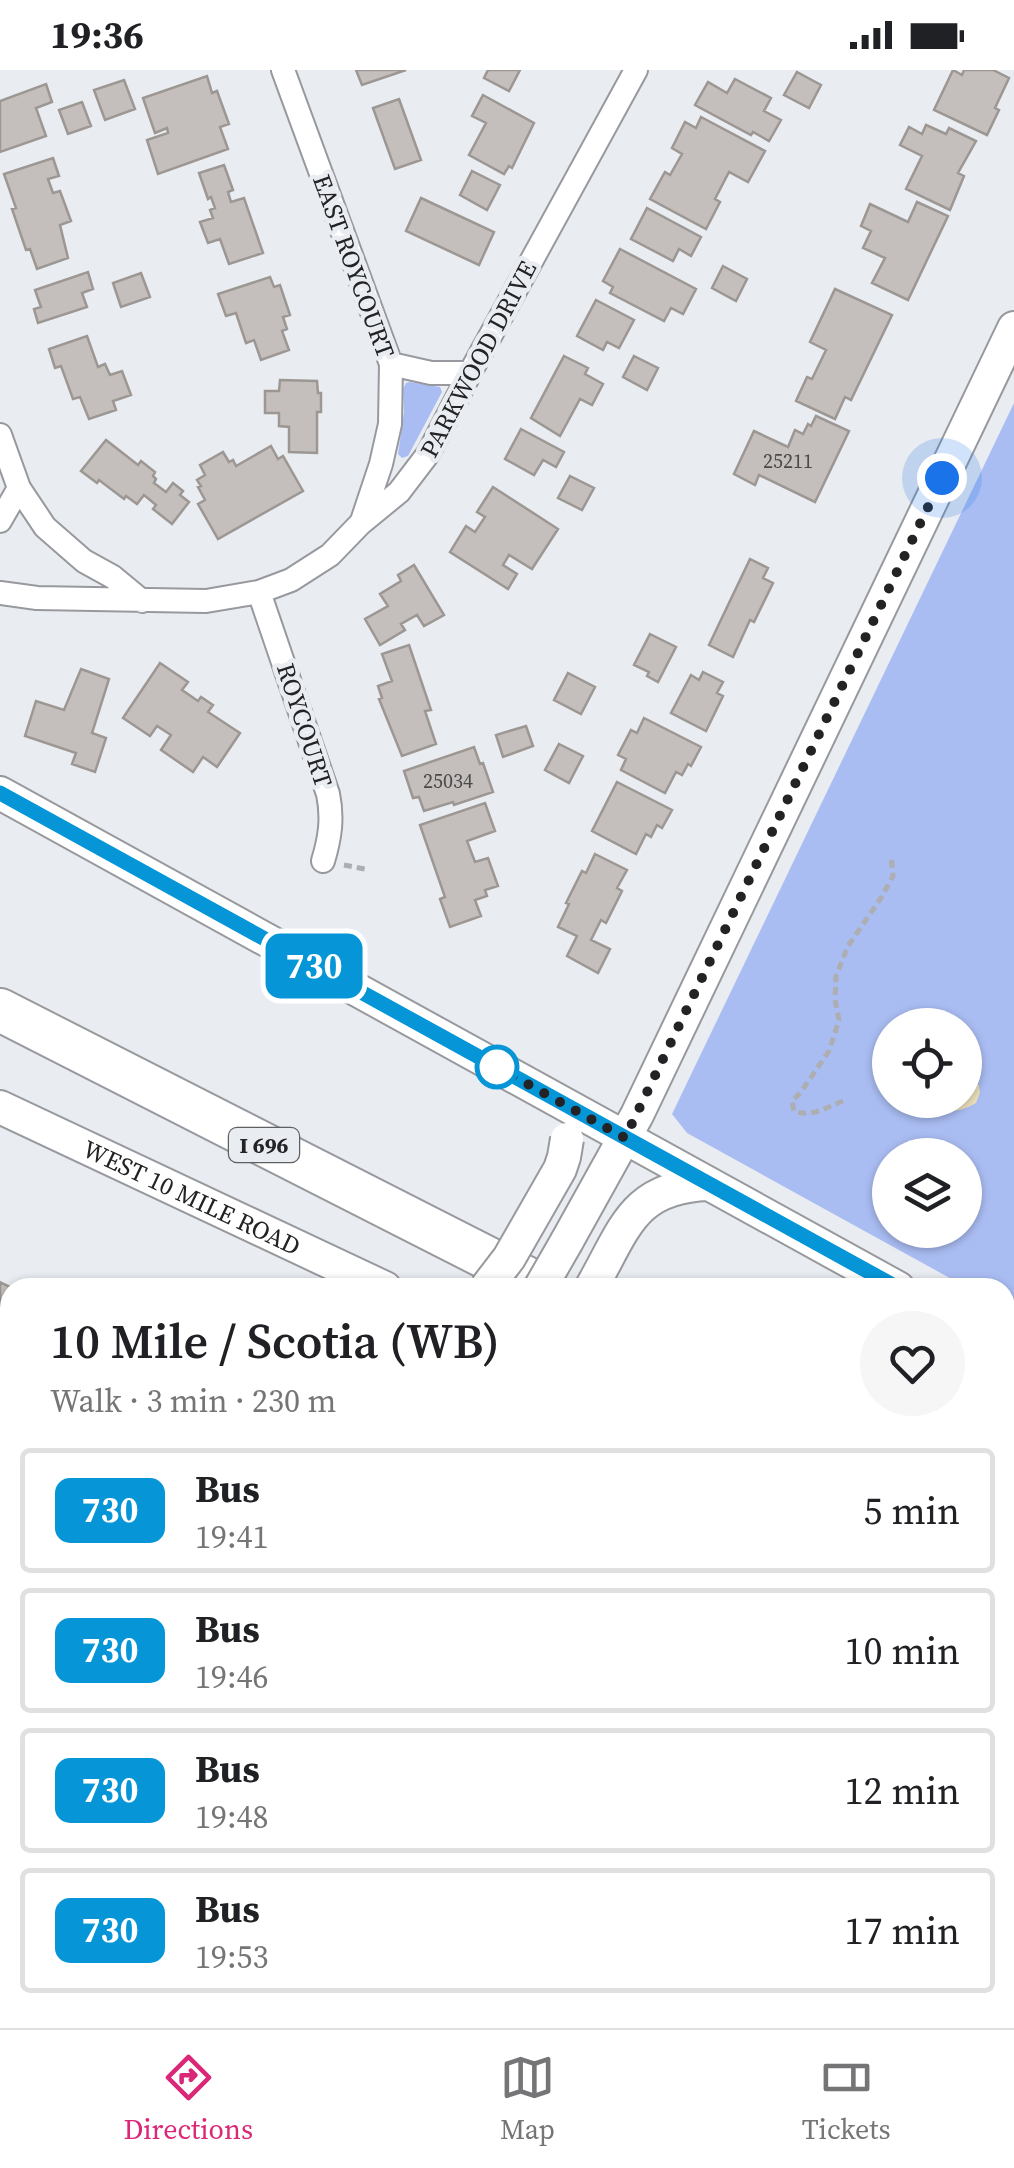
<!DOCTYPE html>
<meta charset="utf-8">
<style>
:root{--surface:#fff;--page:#f6f6f6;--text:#202124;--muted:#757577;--line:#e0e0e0;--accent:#db2777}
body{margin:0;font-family:"Source Serif 4",serif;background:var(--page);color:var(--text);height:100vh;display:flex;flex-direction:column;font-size:38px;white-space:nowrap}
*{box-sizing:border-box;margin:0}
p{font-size:32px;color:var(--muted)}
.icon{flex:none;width:55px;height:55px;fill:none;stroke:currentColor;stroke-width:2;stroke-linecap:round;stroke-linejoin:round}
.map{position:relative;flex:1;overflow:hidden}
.sheet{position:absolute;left:0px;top:1208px;width:1015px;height:752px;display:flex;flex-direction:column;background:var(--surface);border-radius:30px 30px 0 0;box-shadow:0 2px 8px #0004}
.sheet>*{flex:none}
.badge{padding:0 20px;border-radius:15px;font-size:35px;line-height:65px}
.fabs{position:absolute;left:872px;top:938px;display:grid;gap:20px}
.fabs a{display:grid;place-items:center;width:110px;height:110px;border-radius:50%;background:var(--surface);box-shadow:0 2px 8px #0004;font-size:50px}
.you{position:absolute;width:50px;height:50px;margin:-25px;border:8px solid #fff;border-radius:50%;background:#1a73e8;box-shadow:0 0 0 15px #1a73e833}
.map>.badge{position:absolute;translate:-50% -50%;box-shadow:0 0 0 5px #fff}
.round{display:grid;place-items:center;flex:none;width:105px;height:105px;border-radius:52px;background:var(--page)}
.summary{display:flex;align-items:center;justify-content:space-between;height:170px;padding:0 50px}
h1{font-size:48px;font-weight:600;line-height:75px}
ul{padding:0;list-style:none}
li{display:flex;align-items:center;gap:30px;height:125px;margin:0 20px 15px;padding:0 30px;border:5px solid var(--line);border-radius:10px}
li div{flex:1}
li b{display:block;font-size:38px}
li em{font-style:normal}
li .badge{min-width:110px;font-weight:700;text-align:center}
.status{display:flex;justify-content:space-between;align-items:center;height:70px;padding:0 50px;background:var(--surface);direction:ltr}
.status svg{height:28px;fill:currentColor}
.dock{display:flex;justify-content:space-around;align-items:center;height:140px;border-top:2px solid var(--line);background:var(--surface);font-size:28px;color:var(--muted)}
.dock a{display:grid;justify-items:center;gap:5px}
.dock .active{color:var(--accent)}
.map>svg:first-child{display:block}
.green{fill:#aabdf3;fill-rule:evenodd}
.sand{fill:#ece2bd}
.building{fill:#c4bfbc;stroke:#9d9794;stroke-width:2.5}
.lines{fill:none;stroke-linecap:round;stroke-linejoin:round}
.lane-casing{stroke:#97999e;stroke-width:15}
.street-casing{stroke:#97999e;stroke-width:26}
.secondary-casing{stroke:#97999e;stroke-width:36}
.highway-casing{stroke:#97999e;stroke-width:46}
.path{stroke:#acaeb2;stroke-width:5;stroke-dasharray:8 5;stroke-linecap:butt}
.lane{stroke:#fff;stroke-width:11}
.street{stroke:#fff;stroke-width:22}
.secondary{stroke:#fff;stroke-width:32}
.highway{stroke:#fff;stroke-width:42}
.secondary-bridge-casing{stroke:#97999e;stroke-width:36;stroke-linecap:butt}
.secondary-bridge{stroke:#fff;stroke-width:32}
.line-casing{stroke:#fff;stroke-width:22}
.line{stroke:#0696d7;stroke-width:15}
.walk{stroke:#232325;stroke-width:10;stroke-dasharray:0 18}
.stop-dot{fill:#fff;stroke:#0696d7;stroke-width:5}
.labels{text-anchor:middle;stroke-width:9;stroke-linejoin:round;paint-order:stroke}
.number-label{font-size:20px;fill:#4b4a4b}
.shield{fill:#e9ecf1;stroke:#5e5f62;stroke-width:2.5}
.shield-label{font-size:22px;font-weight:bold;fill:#232325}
.street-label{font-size:25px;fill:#232325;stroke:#e9ecf1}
</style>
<div class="status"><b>19:36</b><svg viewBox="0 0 49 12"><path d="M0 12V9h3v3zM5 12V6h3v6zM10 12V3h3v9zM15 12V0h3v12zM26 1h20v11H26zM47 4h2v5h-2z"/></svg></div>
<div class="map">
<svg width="1014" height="1958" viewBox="0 0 1014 1958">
<rect width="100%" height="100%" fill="#e9ecf1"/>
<path class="green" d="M410,312L440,317L442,322L408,386L402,388L398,384L404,342L403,319L406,313Z
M1014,333V1243L1005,1238V1218L966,1217L687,1063L672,1044ZM890,955H965V1030H890ZM890,1085H965V1160H890Z"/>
<path class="sand" d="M969,1014L979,1015L980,1023L976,1033C964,1040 953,1043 938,1040L941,1030H965V1015Z"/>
<path class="building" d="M356,0H406L362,15Z
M488,0H520L509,21L484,8Z
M953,0L962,5L964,0H993L1009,8L995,38L999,40L987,65L934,40Z
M797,2L821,15L809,38L784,25Z
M207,6L212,23L217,21L229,54L220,57L228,79L158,104L147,70L168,63L167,58L155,63L143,28Z
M735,9L771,28L764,41L781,50L769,71L753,62L751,65L695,35L708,12L727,23Z
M124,10L135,39L105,50L94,20Z
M46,14L52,32L36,38L46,66L0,82V31Z
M483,25L534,53L512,98L509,96L504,104L469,85L486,53L472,46Z
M399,29L421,90L395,99L373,38Z
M82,32L91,56L68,64L59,40Z
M701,47L765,81L748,112L729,102L715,129L720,132L706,159L650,129L665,102L670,105L682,84L672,78L685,52L696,58Z
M926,55L946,64L949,58L976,71L958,103L964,106L950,140L906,119L922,86L900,75L909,57L922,64Z
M53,88L59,106L48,109L53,123L60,121L71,151L60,155L68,188L37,199L30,179L26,180L12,139L16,138L4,104Z
M224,95L233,120L228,122L231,132L244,128L263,183L229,194L220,169L208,173L200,152L213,148L210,140L215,138L211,127L208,129L199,103Z
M472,101L500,115L487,140L460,125Z
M421,128L494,162L479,195L406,161Z
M917,132L948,146L908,230L872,213L885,188L863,178L871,161L861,156L870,134L908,152Z
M647,138L701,167L691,186L679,179L673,191L631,169Z
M620,179L696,219L683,244L671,238L664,251L610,223L613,217L603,211Z
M723,196L747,209L736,231L712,218Z
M88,202L93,219L82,223L87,237L38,253L34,239L41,237L35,220Z
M141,203L150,227L121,237L113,213Z
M270,207L274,217L280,215L290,245L283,247L287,259L282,261L289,280L261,290L254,270L246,273L236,243L226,246L218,224Z
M835,219L892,245L851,330L845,327L835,349L796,331L807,307L812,309L826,280L810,272Z
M596,230L634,250L619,278L607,272L603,280L577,266Z
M87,266L98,297L105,294L110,305L122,301L131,325L113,331L116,340L89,349L80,327L73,329L61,296L55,298L49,279Z
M564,286L588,298L585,304L603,314L592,335L580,329L560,366L531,348Z
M634,286L658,298L647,320L623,307Z
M280,310L317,311L318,323H321V342H317V383L289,382V357L279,356V343H265V321H279Z
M816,346L849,361L815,432L759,405L755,415L734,404L754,361L788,377L795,360L803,364L808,354L811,356Z
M521,359L564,382L556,397L543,390L534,405L505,389Z
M106,370L138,395L141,391L155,402L153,406L156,409L154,413L166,422L173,413L183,421L180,425L189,432L172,454L153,439L156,435L144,425L137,434L126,426L124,429L99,410L97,413L81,401Z
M271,376L278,389L283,386L303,421L218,469L198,434L205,430L198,417L201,416L197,410L205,405L200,395L223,382L229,392L233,390L236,396Z
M570,406L594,418L582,440L558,428Z
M493,417L558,459L532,499L509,485L503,495L517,504L508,519L450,482L466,456L475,462L485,447L477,442Z
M750,489L768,498L763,508L773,513L754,552L750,550L733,587L709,575Z
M414,495L444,545L424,556L417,545L401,554L405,560L380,575L365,549L388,536L380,524L401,511L398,505Z
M650,564L676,577L658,612L647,606L649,602L634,595Z
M409,575L431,640L425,641L436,674L402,686L379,629L382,628L378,616L392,611L382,584Z
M160,593L188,612L182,620L198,631L201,627L213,635L208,642L240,663L217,697L203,687L193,702L161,680L171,665L157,656L150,666L123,648Z
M81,599L109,609L92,663L106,668L95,702L72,694L76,683L25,666L36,631L64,640Z
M703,602L723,612L717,623L723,626L706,661L671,643L691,605L699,610Z
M568,603L595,617L581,644L554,630Z
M644,648L701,677L691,696L688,694L682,705L676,702L665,723L621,700L626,689L618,685L631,660L637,663Z
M526,656L533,676L503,687L496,665Z
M559,674L583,686L569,713L545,700Z
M474,677L480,694L483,693L493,722L454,735L453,732L424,741L419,727L413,728L404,701Z
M617,712L672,740L662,758L657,755L651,767L646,764L636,784L592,761Z
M485,733L495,761L467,771L475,792L488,788L498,816L485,820L487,826L475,830L481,846L450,857L440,829L445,827L420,755Z
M595,784L627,800L617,818L622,821L606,853L601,850L591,870L610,879L598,903L567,886L577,866L558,857L569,834L566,833L582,801L586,803Z
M0,1212L12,1218H10V1249L0,1244Z
M1007,1637L1014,1640V1701L1005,1719V1642Z
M0,1713L10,1717V1765L0,1760Z
M1005,1915L1014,1919V1956L1002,1950H1005Z
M33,1950L45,1955L47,1950H66L82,1958H29Z
M325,1950H402L419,1958H342Z
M687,1950H710L727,1958H688L691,1952Z"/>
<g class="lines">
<defs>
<path id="lane" d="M1005,1852L1014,1856
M545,1950L561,1958
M878,1950L893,1958"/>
<path id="street" d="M283,0L391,294L390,354L381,394L362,451
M391,294L431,303H470
M0,365L19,418L45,457L84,491L113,507L142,531
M0,451L19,418
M259,522L328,724C333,748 330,768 323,791
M0,523L37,528L206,531L259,522L291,510L330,485L360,454L399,422L428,384L470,303L636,0
M0,1858L10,1863
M786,1958L790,1950"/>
<g id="secondary">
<path d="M0,723L898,1218"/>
<path id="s1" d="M0,1037L385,1218"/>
<path d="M567,1171L637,1045L1014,258"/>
<path d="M591,1218C625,1159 632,1117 708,1114"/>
<path d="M1005,1275L1014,1279"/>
<path d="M1005,1516L1014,1520"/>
<path d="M175,1958L179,1950"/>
</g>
<path id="highway" d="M0,940L546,1218
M1005,1443L1014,1447"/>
</defs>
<use href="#lane" class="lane-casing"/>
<use href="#street" class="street-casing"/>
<use href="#secondary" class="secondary-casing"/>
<use href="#highway" class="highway-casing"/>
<path class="path" d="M344,795L365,799
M843,1031C827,1037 811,1048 794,1041L792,1031L801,1022L829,981L839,950L835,930L836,906L848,876L881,828L893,806L891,785
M1005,1764L1014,1747
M1005,1811L1014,1816
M274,1950L290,1958
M939,1950L956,1958
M470,1958L474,1950"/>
<use href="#lane" class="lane"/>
<use href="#street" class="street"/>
<use href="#secondary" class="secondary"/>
<use href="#highway" class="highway"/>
<defs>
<path id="secondary-bridge" d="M486,1218L509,1188L560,1099L564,1087L567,1069
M540,1218L567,1171"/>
</defs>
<use href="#secondary-bridge" class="secondary-bridge-casing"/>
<use href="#secondary-bridge" class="secondary-bridge"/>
</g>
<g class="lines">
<defs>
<path id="line" d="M0,723L898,1218"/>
</defs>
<use href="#line" class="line-casing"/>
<use href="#line" class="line"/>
<path class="walk" d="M497,997L625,1068L942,408"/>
</g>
<circle class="stop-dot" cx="497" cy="997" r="20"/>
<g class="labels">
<g class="number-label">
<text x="788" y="398">25211</text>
<text x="448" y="718">25034</text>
</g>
<rect class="shield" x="229" y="1058" width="70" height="34" rx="8"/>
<g class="shield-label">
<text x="264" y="1083">I 696</text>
</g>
<g class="street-label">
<text transform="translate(354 196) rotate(70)" y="9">EAST ROYCOURT</text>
<text transform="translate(478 289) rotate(-62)" y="9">PARKWOOD DRIVE</text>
<text transform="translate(305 655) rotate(72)" y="9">ROYCOURT</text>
<text dy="9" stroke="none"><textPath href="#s1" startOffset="212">WEST 10 MILE ROAD</textPath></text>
</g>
</g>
</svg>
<div class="fabs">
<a><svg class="icon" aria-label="locate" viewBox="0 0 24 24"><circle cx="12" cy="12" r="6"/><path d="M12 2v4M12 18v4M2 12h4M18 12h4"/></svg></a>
<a><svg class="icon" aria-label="layers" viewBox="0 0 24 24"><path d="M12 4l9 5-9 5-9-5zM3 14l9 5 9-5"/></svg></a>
</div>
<div class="you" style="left:942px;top:408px"></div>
<b class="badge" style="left:314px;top:896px;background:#0696d7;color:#fff">730</b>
<section class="sheet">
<div class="summary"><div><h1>10 Mile / Scotia (WB)</h1><p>Walk · 3 min · 230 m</p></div><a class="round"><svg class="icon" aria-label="heart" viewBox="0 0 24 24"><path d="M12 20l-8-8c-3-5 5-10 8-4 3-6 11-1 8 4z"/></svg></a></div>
<ul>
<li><span class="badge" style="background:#0696d7;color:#fff">730</span><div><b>Bus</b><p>19:41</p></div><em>5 min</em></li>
<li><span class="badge" style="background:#0696d7;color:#fff">730</span><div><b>Bus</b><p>19:46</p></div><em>10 min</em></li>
<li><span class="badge" style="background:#0696d7;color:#fff">730</span><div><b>Bus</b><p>19:48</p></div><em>12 min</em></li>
<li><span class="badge" style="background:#0696d7;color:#fff">730</span><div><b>Bus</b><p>19:53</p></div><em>17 min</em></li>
</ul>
</section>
</div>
<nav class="dock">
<a class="active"><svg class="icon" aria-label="directions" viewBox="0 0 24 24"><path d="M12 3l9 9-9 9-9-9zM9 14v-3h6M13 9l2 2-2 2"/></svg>Directions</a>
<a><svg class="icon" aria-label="map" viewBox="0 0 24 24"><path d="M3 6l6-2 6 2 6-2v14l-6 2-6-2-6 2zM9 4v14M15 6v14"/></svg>Map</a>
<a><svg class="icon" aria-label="tickets" viewBox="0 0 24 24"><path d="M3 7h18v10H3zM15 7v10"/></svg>Tickets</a>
</nav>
